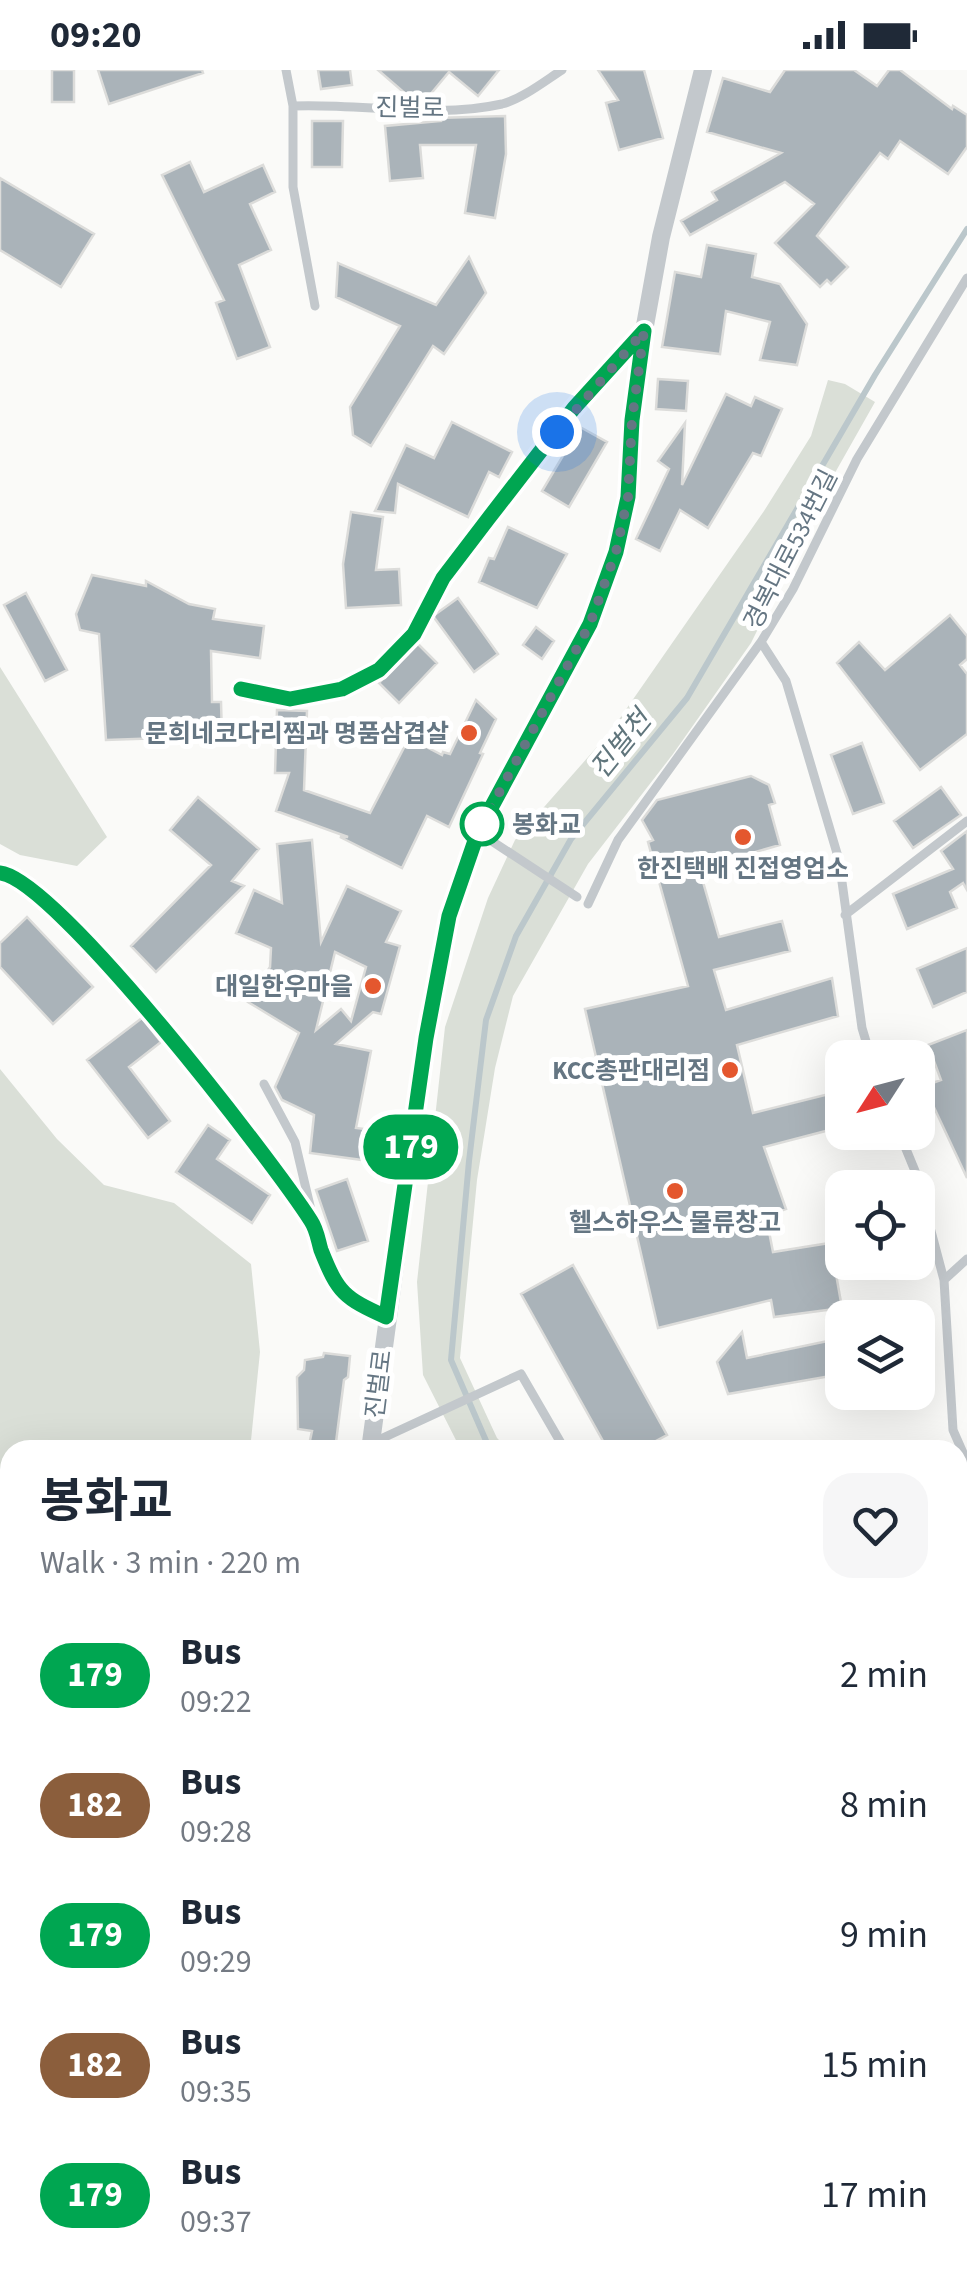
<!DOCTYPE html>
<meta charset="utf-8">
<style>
:root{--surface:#fff;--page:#f6f6f7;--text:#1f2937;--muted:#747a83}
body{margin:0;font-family:"Source Sans 3","Noto Sans KR",sans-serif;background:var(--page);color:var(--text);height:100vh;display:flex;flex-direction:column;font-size:38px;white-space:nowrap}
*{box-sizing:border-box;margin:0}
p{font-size:32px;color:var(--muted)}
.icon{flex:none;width:55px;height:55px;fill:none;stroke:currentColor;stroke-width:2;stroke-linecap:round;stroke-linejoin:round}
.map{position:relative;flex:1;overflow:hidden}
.sheet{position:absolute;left:0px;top:1370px;width:968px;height:842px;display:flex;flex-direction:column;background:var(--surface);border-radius:30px 30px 0 0;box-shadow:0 10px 40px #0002}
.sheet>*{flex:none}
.badge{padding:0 20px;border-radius:32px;font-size:35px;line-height:65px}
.needle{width:65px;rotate:234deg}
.tools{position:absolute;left:825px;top:970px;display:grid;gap:20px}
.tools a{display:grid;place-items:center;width:110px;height:110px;border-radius:20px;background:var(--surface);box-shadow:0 10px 40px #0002;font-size:50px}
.you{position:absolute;width:50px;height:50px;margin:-25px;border:8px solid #fff;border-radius:50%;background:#1a73e8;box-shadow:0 0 0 15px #1a73e833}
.map>.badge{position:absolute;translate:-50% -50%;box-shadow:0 0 0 5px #fff}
.round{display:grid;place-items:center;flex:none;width:105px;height:105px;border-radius:30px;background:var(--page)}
.overview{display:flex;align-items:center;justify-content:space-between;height:170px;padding:0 40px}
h1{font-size:48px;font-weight:700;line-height:75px}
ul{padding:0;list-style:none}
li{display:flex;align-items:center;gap:30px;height:130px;padding:0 40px}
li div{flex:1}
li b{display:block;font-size:38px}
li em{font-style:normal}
li .badge{min-width:110px;font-weight:700;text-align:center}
.status{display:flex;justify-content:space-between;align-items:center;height:70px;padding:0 50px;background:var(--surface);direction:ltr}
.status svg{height:28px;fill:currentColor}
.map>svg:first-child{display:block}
.green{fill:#dadfd7}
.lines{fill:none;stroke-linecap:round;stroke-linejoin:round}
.stream{stroke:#bbc7cb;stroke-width:6}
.building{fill:#aab3b9;stroke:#dcdcda;stroke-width:2.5;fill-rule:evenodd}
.secondary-casing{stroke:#b3babf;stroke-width:30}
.lane{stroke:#c3c8cc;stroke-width:9}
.street{stroke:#c3c8cc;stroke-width:18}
.secondary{stroke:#fff;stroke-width:25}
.line-casing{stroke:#fff;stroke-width:22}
.line{stroke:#00a651;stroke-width:15}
.walk{stroke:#657683;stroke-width:10;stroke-dasharray:0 18}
.poi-dot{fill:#e4572e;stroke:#fff;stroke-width:4}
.stop-dot{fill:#fff;stroke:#00a651;stroke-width:5}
.labels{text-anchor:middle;stroke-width:10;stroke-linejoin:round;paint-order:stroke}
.street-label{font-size:25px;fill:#657683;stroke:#fff}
.poi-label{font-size:25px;font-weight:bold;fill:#657683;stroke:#fff;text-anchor:end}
.stop-label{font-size:25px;font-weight:bold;fill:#657683;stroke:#fff;text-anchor:start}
.water-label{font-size:28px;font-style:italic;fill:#60757c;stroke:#fff}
</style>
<div class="status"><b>09:20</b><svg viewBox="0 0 49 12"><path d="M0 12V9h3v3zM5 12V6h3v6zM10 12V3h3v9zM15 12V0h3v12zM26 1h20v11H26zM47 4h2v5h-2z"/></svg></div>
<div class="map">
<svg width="967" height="2211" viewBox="0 0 967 2211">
<rect width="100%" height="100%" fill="#fafaf8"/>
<path class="green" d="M828,310L845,314L875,332L836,401L751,573L673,684L588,794L513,926L495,998L477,1110L460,1288L497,1368L509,1380H461L423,1305L417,1212L445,957L488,828L515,770L611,661L764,441L811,366Z
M0,597L107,767L77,796L20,785L0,774Z
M0,999L57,1069L104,1115L174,1133L251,1194L260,1282L250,1380H10V1807L0,1813Z
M958,2015L967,2028V2096L958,2086Z"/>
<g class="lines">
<path class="stream" d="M490,1380L451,1290L469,1091L486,950L516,866L571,769L687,628L875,305L967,159
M958,2042L967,2052"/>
</g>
<path class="building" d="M52,0H74V32H52Z
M98,0H202L203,3L109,34Z
M318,0H350L352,15L321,19Z
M378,0H499L478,26L449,2L424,32H415Z
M598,0H644L663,68L619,80L606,33L618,30Z
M785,0H854L877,16L889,0H900L952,39L953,36L967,45V77L948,104L900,71L888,89L880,83L817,166L848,197L831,214L827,210L820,217L775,173L814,134L785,112L690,165L681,151L717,130L712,122L781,83L707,62L723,8L770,22Z
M505,46L506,84L495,148L465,143L476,75H420L423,108L390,111L385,56L440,51L437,48Z
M312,51H343L342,97H312Z
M190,92L204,122L263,95L275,122L250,134L271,180L239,195L270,277L237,289L216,233L224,230L162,105Z
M0,108L94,164L61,217L0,180Z
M707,175L756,184L752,207L780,214L807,254L797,295L760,290L770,252L726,241L720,284L662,277L675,202L701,207Z
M469,187L486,223L444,284L433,276L371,376L353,365L350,337L400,256L336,227L338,193L436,235Z
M658,309L688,311L686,341L656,339Z
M726,324L751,336L755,327L782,339L761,386L753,383L708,458L680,440L660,481L636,469L669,399L658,391L685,353L682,415Z
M452,352L512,382L499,407L489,402L468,447L398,414L395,443L375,441L406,375L434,388Z
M580,357L607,372L569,437L542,421Z
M351,442L383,447L376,500L399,499L401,535L346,538L343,494Z
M508,457L567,484L537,538L479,512L489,488L494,489Z
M92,505L146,516V511L189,534L215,539L213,549L264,556L260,588L211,581L212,632H221L222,666L106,670L99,564L80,560L76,544Z
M26,523L67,600L45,611L4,535Z
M458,528L498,584L474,602L433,546Z
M950,545L967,566V589L960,595L967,604V664L920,700L837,593L859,572L885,600Z
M536,557L554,571L542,589L523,575Z
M417,573L437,593L399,633L379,613Z
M476,630L496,649L480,683L483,684L449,757L427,746L402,798L340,767H348L276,741L289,703H275L277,640L307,641L304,720L370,743L409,668L442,685L443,682L450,684Z
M862,673L884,733L853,744L831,685Z
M751,706L769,715L775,733L769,735L780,775L699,798L719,867L782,851L790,881L714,900L726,940L832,908L838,946L737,975L753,1043L833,1023L841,1057L764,1077L786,1139L766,1146L773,1182L842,1171V1203L836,1204L842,1238L774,1247L771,1230L658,1258L585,939L688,916L648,772L653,770L642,750L657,730Z
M941,717L961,745L913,778L894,751Z
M198,727L259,779L232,811L244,816L156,902L131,876L211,795L170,760Z
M967,761V820L963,813L950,822L957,838L907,859L893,824L953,799L941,781Z
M312,770L321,872L347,816L401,841L386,872L400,876L381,944L373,942L336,974L371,981L356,1058L381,1061L377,1092L310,1083L314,1045L282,1030L275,1017L299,963L248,932L270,897L271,878L236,863L254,820L282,833L277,774ZM335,882L366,897L351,951L341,939L316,960Z
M27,847L93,917L53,954L0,897V873Z
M967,878V922L933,937L917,899Z
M142,948L161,972L129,997L170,1051L148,1068L87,990Z
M967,960V1108L924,1016L941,1010L928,975Z
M208,1055L230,1070L217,1089L270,1125L252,1153L176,1102Z
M347,1109L368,1171L337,1181L316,1120Z
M573,1195L667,1365L639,1380H608L521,1224Z
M742,1262L747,1288L842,1268V1304L728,1324L717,1292Z
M324,1283L350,1286L348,1307L344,1310L335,1380H308L312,1361L298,1359L297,1307L304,1300L305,1290L323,1287Z"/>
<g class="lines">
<defs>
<path id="secondary" d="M958,1827L967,1820
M699,2202L706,2211"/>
</defs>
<use href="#secondary" class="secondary-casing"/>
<path class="lane" d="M286,0L293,36
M315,236L293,117V36C361,33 435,49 502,34C522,29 545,11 562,0
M241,619L290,629L342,619L379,600L414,564L443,508L488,449L574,339L638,266
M478,762L577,827
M0,803C61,809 270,1095 314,1155
M588,834L618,770L761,572
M845,845L967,751
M871,988L862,958L839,790L786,611L761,572L793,519L857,389L967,208
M264,1014L295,1072L319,1174L334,1211L350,1231L386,1247
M899,1062L915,1101L944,1210L953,1360L967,1392
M944,1210L967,1189
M372,1373L521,1304L565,1380
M958,1564L967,1555
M563,2211L572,2202"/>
<path class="street" d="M370,1380L426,968L449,846L478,762L590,554L616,482L628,427L631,350L644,261L661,167L703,0
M0,1986L10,1985
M0,2117L10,2119
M74,2202L79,2211"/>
<use href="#secondary" class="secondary"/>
</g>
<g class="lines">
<defs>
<path id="line" d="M0,803C55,808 274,1093 311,1151C317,1160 318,1170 321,1180C338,1223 344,1228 386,1247L426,968L449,846L478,762L590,554L616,482L628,427L632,350L644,261L574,338L488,449L443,508L414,564L379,600L342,619L290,629L241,619"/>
</defs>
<use href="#line" class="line-casing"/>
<use href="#line" class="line"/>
<path class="walk" d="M482,754L478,762L590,554L616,482L628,427L632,350L644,261L557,362"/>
</g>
<g class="poi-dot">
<circle cx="469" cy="663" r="10"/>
<circle cx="743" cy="767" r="10"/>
<circle cx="373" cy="916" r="10"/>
<circle cx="730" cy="1000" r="10"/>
<circle cx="675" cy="1121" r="10"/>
</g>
<circle class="stop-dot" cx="482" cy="754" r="20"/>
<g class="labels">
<g class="street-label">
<text transform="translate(410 37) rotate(1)" y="9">진벌로</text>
<text transform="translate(790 479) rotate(-63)" y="9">경복대로534번길</text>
<text transform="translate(378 1314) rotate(-83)" y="9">진벌로</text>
</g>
<g class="poi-label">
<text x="449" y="672">문희네코다리찜과 명품삼겹살</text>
<text x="743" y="807" text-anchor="middle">한진택배 진접영업소</text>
<text x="353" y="925">대일한우마을</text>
<text x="710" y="1009">KCC총판대리점</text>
<text x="675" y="1161" text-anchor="middle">헬스하우스 물류창고</text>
</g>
<g class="stop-label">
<text x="512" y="763">봉화교</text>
</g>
<g class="water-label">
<text transform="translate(620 674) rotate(-51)" y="10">진벌천</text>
</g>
</g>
</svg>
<div class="tools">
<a><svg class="needle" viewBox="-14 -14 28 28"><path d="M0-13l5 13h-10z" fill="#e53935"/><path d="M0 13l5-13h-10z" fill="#747a83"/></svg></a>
<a><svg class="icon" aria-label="locate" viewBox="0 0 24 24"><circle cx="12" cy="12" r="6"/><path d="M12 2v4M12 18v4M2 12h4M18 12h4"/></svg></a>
<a><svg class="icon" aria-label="layers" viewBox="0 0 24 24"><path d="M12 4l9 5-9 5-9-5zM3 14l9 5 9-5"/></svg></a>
</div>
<div class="you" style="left:557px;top:362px"></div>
<b class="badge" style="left:411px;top:1077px;background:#00a651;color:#fff">179</b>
<section class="sheet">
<div class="overview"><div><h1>봉화교</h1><p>Walk · 3 min · 220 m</p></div><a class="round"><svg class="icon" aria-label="heart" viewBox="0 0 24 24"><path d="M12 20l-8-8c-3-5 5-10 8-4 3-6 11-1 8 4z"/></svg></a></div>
<ul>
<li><span class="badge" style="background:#00a651;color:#fff">179</span><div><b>Bus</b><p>09:22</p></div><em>2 min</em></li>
<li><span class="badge" style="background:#8b5e3c;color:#fff">182</span><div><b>Bus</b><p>09:28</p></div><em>8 min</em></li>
<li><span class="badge" style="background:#00a651;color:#fff">179</span><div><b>Bus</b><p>09:29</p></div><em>9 min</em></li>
<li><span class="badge" style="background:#8b5e3c;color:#fff">182</span><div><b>Bus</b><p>09:35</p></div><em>15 min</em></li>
<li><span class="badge" style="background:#00a651;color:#fff">179</span><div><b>Bus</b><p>09:37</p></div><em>17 min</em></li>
</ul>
</section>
</div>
